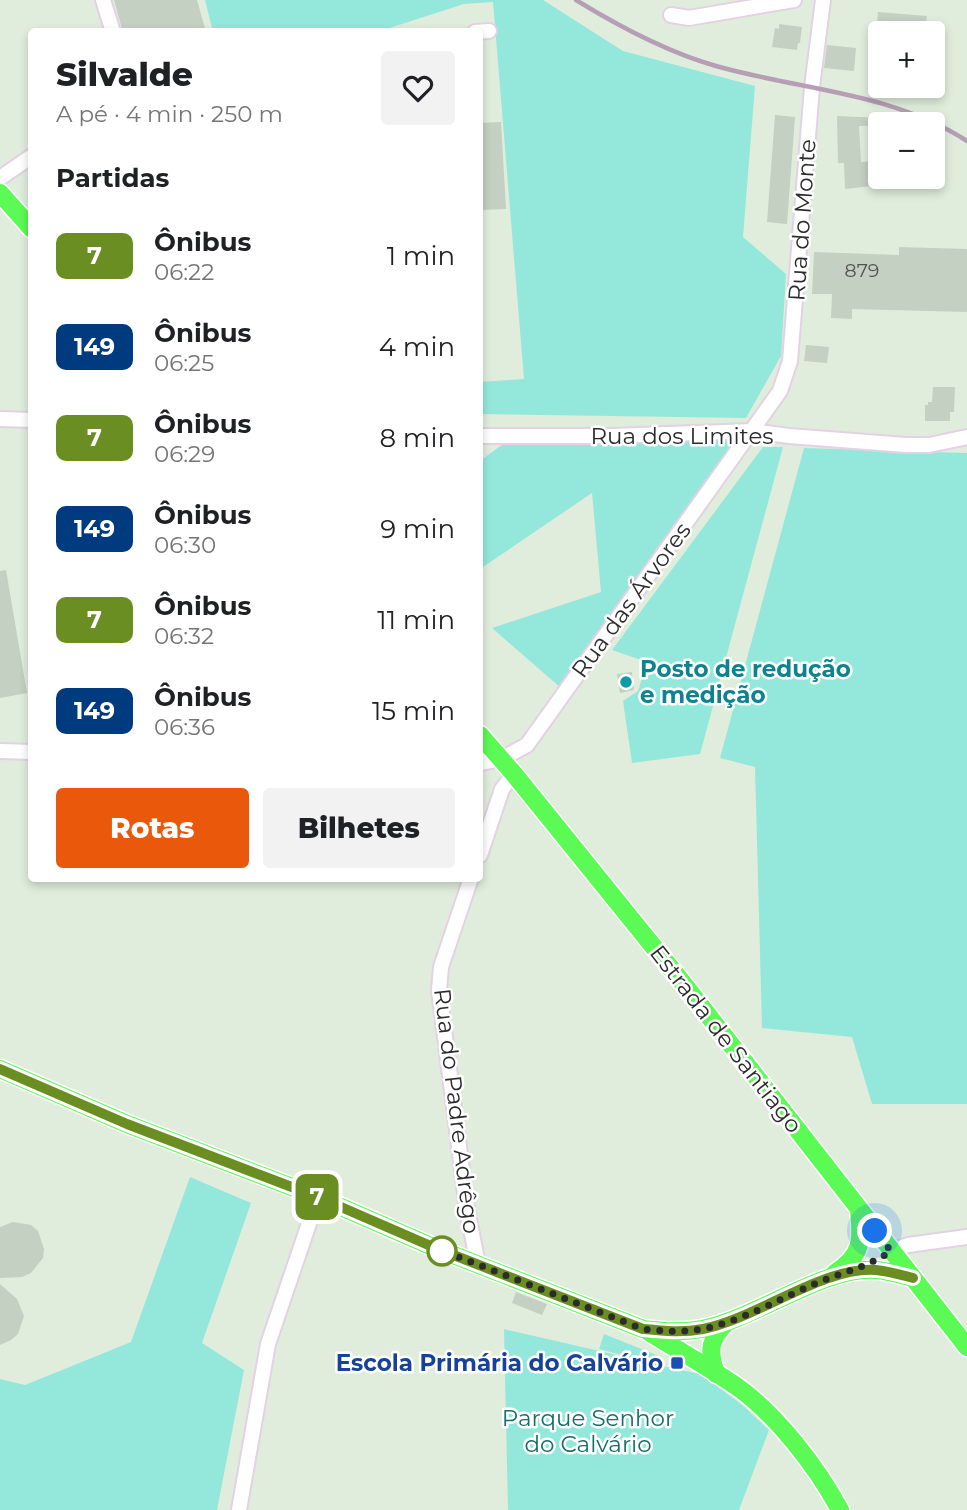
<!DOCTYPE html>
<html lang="pt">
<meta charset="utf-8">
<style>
:root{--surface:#fff;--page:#f2f2f2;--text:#202124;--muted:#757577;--accent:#ea580c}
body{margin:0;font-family:Montserrat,sans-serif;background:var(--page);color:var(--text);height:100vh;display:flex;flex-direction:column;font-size:26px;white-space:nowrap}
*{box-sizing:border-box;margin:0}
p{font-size:23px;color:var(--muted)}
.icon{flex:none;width:38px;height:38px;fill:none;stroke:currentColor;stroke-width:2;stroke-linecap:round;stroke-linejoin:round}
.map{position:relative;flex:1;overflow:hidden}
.sheet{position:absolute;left:28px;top:28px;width:455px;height:854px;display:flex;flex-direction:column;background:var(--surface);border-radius:7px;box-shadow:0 4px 10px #0003}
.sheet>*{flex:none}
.badge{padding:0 14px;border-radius:10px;font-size:24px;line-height:46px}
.tools{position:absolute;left:868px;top:21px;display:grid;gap:14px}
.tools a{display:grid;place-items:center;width:77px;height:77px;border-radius:7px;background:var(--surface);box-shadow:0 4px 10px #0003;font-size:35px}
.you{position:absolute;width:35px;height:35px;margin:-18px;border:5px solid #fff;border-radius:50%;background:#1a73e8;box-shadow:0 0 0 10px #1a73e833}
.map>.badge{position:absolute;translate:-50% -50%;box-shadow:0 0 0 4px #fff}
h2{padding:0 28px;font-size:26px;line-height:63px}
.round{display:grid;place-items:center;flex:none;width:74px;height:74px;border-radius:7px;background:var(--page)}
.headline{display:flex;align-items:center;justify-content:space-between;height:119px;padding:0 28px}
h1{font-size:33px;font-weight:800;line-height:52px}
.action{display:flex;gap:14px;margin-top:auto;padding:14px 28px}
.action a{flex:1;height:80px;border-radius:7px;background:var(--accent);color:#fff;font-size:28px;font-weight:800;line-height:80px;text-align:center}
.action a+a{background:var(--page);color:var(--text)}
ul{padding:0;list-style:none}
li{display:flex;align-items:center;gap:21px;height:91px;padding:0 28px}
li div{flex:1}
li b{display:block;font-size:26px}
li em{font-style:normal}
li .badge{min-width:77px;font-weight:700;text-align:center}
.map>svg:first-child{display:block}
.green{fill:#94e8db}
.building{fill:#c4d0c1}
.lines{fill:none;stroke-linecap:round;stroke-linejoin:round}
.minor-casing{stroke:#e4d1e4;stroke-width:18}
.major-casing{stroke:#fff;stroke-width:21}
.minor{stroke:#fff;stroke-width:14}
.major{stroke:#5bfa54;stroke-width:18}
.rail{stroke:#b69eb5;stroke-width:4.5}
.line-casing{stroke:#fff;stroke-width:16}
.line{stroke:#6b8e23;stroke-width:10}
.walk{stroke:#2b2b2b;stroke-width:7;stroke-dasharray:0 12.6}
.culture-dot{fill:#0f9aa8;stroke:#fff;stroke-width:2.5}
.stop-dot{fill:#fff;stroke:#6b8e23;stroke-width:3.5}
.transit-dot{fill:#1a4fb4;stroke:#fff;stroke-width:2.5}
.labels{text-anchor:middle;stroke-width:5;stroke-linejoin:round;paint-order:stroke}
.number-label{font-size:19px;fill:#515450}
.street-label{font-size:23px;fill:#2b2b2b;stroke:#fff}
.culture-label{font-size:23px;font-weight:bold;fill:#0d838f;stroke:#fff;text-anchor:start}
.transit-label{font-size:23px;font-weight:bold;fill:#164399;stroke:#fff;text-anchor:end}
.park-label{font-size:23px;fill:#156d6c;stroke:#fff}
</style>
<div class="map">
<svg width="967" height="1510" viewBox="0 0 967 1510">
<rect width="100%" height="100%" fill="#e0eddc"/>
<path class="green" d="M205,0H543L623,51L755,86L743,237L786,274L781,356L746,418L480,414V382L524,379L493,2L464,4L380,31L213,32Z
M738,440L561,688L492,628L601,592L592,493L480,569V461L503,444Z
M763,447H783L700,754L632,763L623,701L638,691L647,662L612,650Z
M804,448L967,453V1104H872L852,1037L762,1028L755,767L720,758Z
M190,1177L251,1203L202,1343L244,1370L217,1510H0V1379L25,1385L131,1342Z
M504,1329L652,1363L599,1349L604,1334L659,1356L658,1365L700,1374L740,1403L769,1430L739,1510H508Z"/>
<path class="building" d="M114,0H197L206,32H123Z
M878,12L927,16L925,33H876Z
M779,24L802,27L800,43H798L797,50L772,47L775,28L779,29Z
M827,45L856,48L854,71L824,68Z
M885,112L917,122L916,124L859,126L861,162L880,161V185L845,189L844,163H838L837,116L883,118Z
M775,115L795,117L787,224L767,222Z
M501,122L506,209L480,210V123Z
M899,247L967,249V312L852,309V319L831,318L832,294H812L814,252L899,255Z
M806,345L829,347L827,363L804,361Z
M933,387H955L954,412H950V421H925V405H928V402H932Z
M6,570L27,693L0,698V571Z
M632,672L634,690L620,693L617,674Z
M13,1222L31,1225L38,1231L44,1249L43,1258L31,1273L22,1277L0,1278V1227Z
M0,1284L17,1299L24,1316L18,1334L11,1340L0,1345Z
M516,1292L547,1304L542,1315L512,1303Z"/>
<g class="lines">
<defs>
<path id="minor" d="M103,0L113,32
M671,15L689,18L794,0
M475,32L489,31
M0,178L32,156
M0,419L32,420
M480,436H611L753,431L789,436L906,445H929L967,437
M0,751L32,752
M480,763L501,759L527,745L780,391L790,361L812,87L823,0
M480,855L502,789L514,774
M471,878L441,967L439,990L467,1209L478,1264
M891,1251L908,1245L967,1237
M239,1510L268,1344L318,1197"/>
<path id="major" d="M0,193L32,229
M480,735L514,774L686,987L967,1347
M0,1069L127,1124L318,1197L433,1247L643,1329C663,1331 682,1333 702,1329C756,1319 823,1266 876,1270C889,1271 901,1275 913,1278
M835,1273C863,1255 862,1240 859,1210
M649,1332C678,1350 708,1367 736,1386C776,1414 817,1467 840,1510
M716,1374C708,1350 709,1340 727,1322"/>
</defs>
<use href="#minor" class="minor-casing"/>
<use href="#major" class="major-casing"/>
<use href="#minor" class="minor"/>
<use href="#major" class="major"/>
<path class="rail" d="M576,0C620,27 667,52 716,66C800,90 892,92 967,141"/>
</g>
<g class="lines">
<defs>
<path id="line" d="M0,1069L127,1124L318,1197L433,1247L643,1329C663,1331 682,1333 703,1329C756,1319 823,1266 876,1270C889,1271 901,1275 913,1278"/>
</defs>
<use href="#line" class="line-casing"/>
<use href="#line" class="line"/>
<path class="walk" d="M442,1251L433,1247L643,1329C663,1331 682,1333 702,1329C740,1322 781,1298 817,1283C843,1272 868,1267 891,1251L875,1231"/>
</g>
<circle class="culture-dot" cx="626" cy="682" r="7"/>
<circle class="stop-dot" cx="442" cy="1251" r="14"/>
<rect class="transit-dot" x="670" y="1356" width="14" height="14" rx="3.5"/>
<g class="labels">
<g class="number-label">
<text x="862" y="277">879</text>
</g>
<g class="street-label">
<text transform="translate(802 220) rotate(-86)" y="8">Rua do Monte</text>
<text x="682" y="444">Rua dos Limites</text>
<text transform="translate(631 600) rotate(-54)" y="8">Rua das Árvores</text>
<text transform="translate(726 1039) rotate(52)" y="8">Estrada de Santiago</text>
<text transform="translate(457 1111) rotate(83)" y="8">Rua do Padre Adrêgo</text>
</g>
<g class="culture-label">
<text x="640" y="677">Posto de redução<tspan x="640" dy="26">e medição</tspan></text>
</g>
<g class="transit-label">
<text x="663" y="1371">Escola Primária do Calvário</text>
</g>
<g class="park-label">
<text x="588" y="1426">Parque Senhor<tspan x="588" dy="26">do Calvário</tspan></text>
</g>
</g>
</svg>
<div class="tools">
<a>+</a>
<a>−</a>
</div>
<div class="you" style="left:875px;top:1231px"></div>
<b class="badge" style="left:317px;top:1197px;background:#6b8e23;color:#fff">7</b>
<section class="sheet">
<div class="headline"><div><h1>Silvalde</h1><p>A pé · 4 min · 250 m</p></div><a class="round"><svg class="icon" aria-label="heart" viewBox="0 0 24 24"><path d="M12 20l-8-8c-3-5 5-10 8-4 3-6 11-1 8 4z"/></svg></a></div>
<h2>Partidas</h2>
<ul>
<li><span class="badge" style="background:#6b8e23;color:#fff">7</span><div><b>Ônibus</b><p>06:22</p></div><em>1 min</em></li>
<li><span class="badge" style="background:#003b80;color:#fff">149</span><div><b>Ônibus</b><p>06:25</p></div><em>4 min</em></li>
<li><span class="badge" style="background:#6b8e23;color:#fff">7</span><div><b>Ônibus</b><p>06:29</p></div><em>8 min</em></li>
<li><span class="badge" style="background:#003b80;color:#fff">149</span><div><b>Ônibus</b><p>06:30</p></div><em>9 min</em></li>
<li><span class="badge" style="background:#6b8e23;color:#fff">7</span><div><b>Ônibus</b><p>06:32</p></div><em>11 min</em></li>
<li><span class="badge" style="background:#003b80;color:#fff">149</span><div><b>Ônibus</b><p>06:36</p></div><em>15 min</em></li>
</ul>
<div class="action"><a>Rotas</a><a>Bilhetes</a></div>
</section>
</div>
